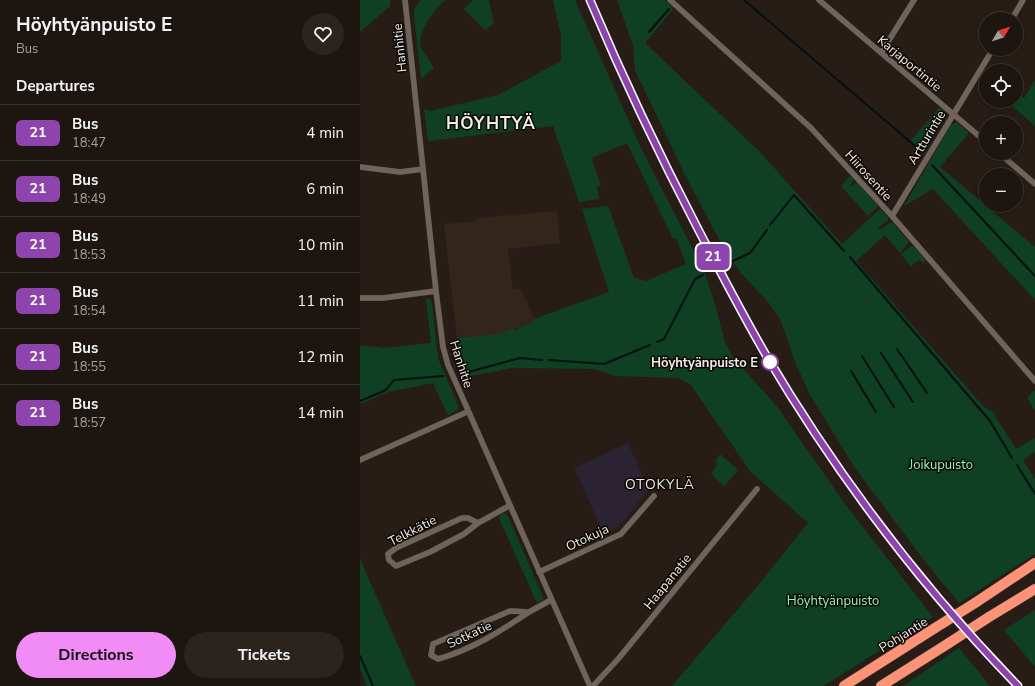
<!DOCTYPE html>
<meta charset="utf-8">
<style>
:root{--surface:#1d1610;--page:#2a231e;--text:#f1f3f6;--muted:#a09f9f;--line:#3b3530;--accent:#f18bf5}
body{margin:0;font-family:"Nunito Sans",sans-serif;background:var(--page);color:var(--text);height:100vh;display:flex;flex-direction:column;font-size:15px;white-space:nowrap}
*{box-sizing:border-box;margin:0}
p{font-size:13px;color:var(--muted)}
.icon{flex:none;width:22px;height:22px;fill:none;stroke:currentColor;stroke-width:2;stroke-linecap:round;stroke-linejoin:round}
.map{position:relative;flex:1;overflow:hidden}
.side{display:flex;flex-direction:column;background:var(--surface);width:360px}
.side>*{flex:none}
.badge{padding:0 8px;border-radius:6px;font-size:14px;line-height:26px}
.needle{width:26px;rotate:51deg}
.fabs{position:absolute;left:619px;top:12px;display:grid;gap:8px}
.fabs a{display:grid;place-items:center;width:44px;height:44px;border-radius:50%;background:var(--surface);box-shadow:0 2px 6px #0003,0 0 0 1px var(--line);font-size:20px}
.map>.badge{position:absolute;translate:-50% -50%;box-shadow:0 0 0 2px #fff}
h2{padding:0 16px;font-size:15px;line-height:36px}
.round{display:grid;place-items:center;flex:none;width:42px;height:42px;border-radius:21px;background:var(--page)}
.headline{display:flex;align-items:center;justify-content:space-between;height:68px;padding:0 16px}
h1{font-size:19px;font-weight:700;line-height:30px}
.cta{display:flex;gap:8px;margin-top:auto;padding:8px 16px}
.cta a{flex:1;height:46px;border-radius:24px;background:var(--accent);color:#111;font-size:16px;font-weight:700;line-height:46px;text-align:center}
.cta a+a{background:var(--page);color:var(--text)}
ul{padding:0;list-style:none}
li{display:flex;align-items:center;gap:12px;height:56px;padding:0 16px;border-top:1px solid var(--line)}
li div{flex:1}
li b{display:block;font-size:15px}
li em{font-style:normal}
li .badge{min-width:44px;font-weight:700;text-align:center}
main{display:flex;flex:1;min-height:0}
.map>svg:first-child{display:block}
.built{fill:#34251a}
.education{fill:#2b2332}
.green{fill:#104023}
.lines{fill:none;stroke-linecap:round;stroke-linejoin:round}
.stream{stroke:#051015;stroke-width:2}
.street-casing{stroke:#413935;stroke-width:6}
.secondary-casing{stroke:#413935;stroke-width:9}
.highway-casing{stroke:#413935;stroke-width:11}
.street{stroke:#6f645b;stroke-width:5.5}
.secondary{stroke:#6f645b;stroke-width:8}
.highway{stroke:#fc9376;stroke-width:10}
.highway-bridge-casing{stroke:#413935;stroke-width:11;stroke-linecap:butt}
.highway-bridge{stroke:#fc9376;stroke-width:10}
.line-casing{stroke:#fff;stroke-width:9}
.line{stroke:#8e44ad;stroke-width:6}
.stop-dot{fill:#fff;stroke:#8e44ad;stroke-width:2}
.labels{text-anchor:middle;stroke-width:3;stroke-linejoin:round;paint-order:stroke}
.street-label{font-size:13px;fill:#f2ece7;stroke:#0c0806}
.stop-label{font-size:13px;font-weight:bold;fill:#f2ece7;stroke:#0c0806;text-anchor:end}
.park-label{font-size:13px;fill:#95f5b2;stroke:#0c0806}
.neighbourhood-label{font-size:14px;letter-spacing:1px;fill:#f2ece7;stroke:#0c0806}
.district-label{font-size:17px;font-weight:bold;letter-spacing:1px;fill:#f2ece7;stroke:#0c0806}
</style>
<main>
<section class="side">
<div class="headline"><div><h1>Höyhtyänpuisto E</h1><p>Bus</p></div><a class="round"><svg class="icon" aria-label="heart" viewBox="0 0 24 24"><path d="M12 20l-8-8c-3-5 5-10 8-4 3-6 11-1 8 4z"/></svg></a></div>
<h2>Departures</h2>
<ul>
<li><span class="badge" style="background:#8e44ad;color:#fff">21</span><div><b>Bus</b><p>18:47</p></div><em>4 min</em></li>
<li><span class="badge" style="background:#8e44ad;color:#fff">21</span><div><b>Bus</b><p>18:49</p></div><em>6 min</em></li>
<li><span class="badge" style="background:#8e44ad;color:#fff">21</span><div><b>Bus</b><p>18:53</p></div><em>10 min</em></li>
<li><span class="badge" style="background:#8e44ad;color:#fff">21</span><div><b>Bus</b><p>18:54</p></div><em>11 min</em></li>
<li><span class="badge" style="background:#8e44ad;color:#fff">21</span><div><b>Bus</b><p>18:55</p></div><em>12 min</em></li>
<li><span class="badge" style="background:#8e44ad;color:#fff">21</span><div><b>Bus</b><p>18:57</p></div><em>14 min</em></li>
</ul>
<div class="cta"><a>Directions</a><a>Tickets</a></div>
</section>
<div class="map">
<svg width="675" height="686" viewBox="0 0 675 686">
<rect width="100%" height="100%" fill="#271d16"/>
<path class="built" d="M197,211L200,243L148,249L153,289L161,288L174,319L173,322L141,334L97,338L84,224L117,221V218Z"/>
<path class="education" d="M268,443L289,490L258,527L244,534L214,468Z"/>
<path class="green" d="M0,0H30V6L0,32Z
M61,0H85C73,12 60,28 60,46L74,68L61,79L54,15V9Z
M113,0H129L134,23L125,30L104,9Z
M193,0H215L280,146L344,271L353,297L365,342L373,357L418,408L485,504L573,617L463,686H312L396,588L448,523L391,472L330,384L319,378L255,376L235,369L153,368L101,378L97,338L140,334L153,328L154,330L173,322L174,319L249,292L222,209L248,206L274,278L286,281L326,264L316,238L313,239L268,145L265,144L233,157L232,160L241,185L237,186L239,199L219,202L193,126L68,141L64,109L71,111L138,95L201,61V36Z
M257,0H305L313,9L285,43L400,152L482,244L520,209L528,217L527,221L518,228L520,230L530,223H533L549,242L540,253L525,235L496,261L624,407L632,411L656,449L675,438V452L663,460L675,479V554L599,603L563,559L495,468L450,395L435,362L421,321L409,303L380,272L361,243L326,177L275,70L273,45Z
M675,80V126L646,101H656V93L664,98Z
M580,107L585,112V117L564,153L550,141Z
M596,122L609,133L580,167L675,247V300L573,189L544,206L590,126Z
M491,175L494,179L489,187L497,182L518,206L508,216L481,186Z
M551,246H553L566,260L564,263L559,260L551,266L541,254Z
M66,298L70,299L72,304L78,358L98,405V409L88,415L73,383L28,392L0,404V345L24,348L71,343Z
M675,390V411L667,398Z
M360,454L378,470L364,486L351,474L358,464L355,462Z
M144,513L148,516L184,599L177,603L139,518L140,515Z
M0,559L56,686H7L0,669Z
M675,610V667L644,630Z
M599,648L630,686H543Z"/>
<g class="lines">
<path class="stream" d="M384,0L561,151
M289,32L309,9
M572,165L675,276
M410,225L434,195L484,251
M490,257L630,421L652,458
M373,261L390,253L407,230
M297,342L304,339L335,279L343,275
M537,349L567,393
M521,353L553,402
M502,356L534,407
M189,360L244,364L290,345
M491,371L516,412
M101,374L160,358L182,360
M0,401L26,390L34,380L83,376
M657,465L675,494
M0,656L13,686"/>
<defs>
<path id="street" d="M45,0L76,291L83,347L88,365L230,686
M310,0L451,128L532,216L675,381
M459,0L626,142
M652,19L663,0
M521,53L554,0
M639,153L675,184
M0,167L40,172L63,169
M532,216L633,49
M0,298H23L76,291
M0,460L107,412
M118,523L108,518H102L36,548L28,554L29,560L36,566L70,552L104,534L118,523L149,506
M179,572L261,534L294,496
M169,612C141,631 111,650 78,659L71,655L73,644L150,611L169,612L191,600
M233,686L259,658L397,489"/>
<path id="secondary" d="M230,0C262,78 299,154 338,229C360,271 382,314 406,355C477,475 560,587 658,686"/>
<path id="highway" d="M615,603L675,563
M629,617L675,589
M484,686L575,628
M521,686L589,643"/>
</defs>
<use href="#street" class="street-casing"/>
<use href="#secondary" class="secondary-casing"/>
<use href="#highway" class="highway-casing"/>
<use href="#street" class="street"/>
<use href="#secondary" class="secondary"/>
<use href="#highway" class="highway"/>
<defs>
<path id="highway-bridge" d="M575,628L615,603
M589,643L629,617"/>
</defs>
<use href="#highway-bridge" class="highway-bridge-casing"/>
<use href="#highway-bridge" class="highway-bridge"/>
</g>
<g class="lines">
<defs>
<path id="line" d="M230,0C263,78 299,154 338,229C360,271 382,314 406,355C477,475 561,586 658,686"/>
</defs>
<use href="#line" class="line-casing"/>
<use href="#line" class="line"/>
</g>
<circle class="stop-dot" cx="410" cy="362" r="8"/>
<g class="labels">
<g class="street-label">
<text transform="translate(39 48) rotate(-96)" y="5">Hanhitie</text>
<text transform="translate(550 63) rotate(40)" y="5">Karjaportintie</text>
<text transform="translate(566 137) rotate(-59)" y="5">Artturintie</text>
<text transform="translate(509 175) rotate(48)" y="5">Hiirosentie</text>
<text transform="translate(102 364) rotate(72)" y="5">Hanhitie</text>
<text transform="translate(52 530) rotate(-27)" y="5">Telkkätie</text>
<text transform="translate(227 537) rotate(-25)" y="5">Otokuja</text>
<text transform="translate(307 581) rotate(-51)" y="5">Haapanatie</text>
<text transform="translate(109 634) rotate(-25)" y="5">Sotkatie</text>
<text transform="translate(543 634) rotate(-32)" y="5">Pohjantie</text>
</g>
<g class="stop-label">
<text x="398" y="367">Höyhtyänpuisto E</text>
</g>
<g class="park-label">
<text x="581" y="469">Joikupuisto</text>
<text x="473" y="605">Höyhtyänpuisto</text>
</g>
<g class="neighbourhood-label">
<text x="300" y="489">OTOKYLÄ</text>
</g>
<g class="district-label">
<text x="131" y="129">HÖYHTYÄ</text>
</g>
</g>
</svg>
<div class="fabs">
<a><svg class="needle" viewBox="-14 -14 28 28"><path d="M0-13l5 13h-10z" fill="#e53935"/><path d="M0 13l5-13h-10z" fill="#a09f9f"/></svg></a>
<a><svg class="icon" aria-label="locate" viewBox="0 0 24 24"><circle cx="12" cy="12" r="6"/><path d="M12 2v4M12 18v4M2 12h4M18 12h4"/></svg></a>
<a>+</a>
<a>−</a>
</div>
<b class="badge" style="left:353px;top:257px;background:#8e44ad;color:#fff">21</b>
</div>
</main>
